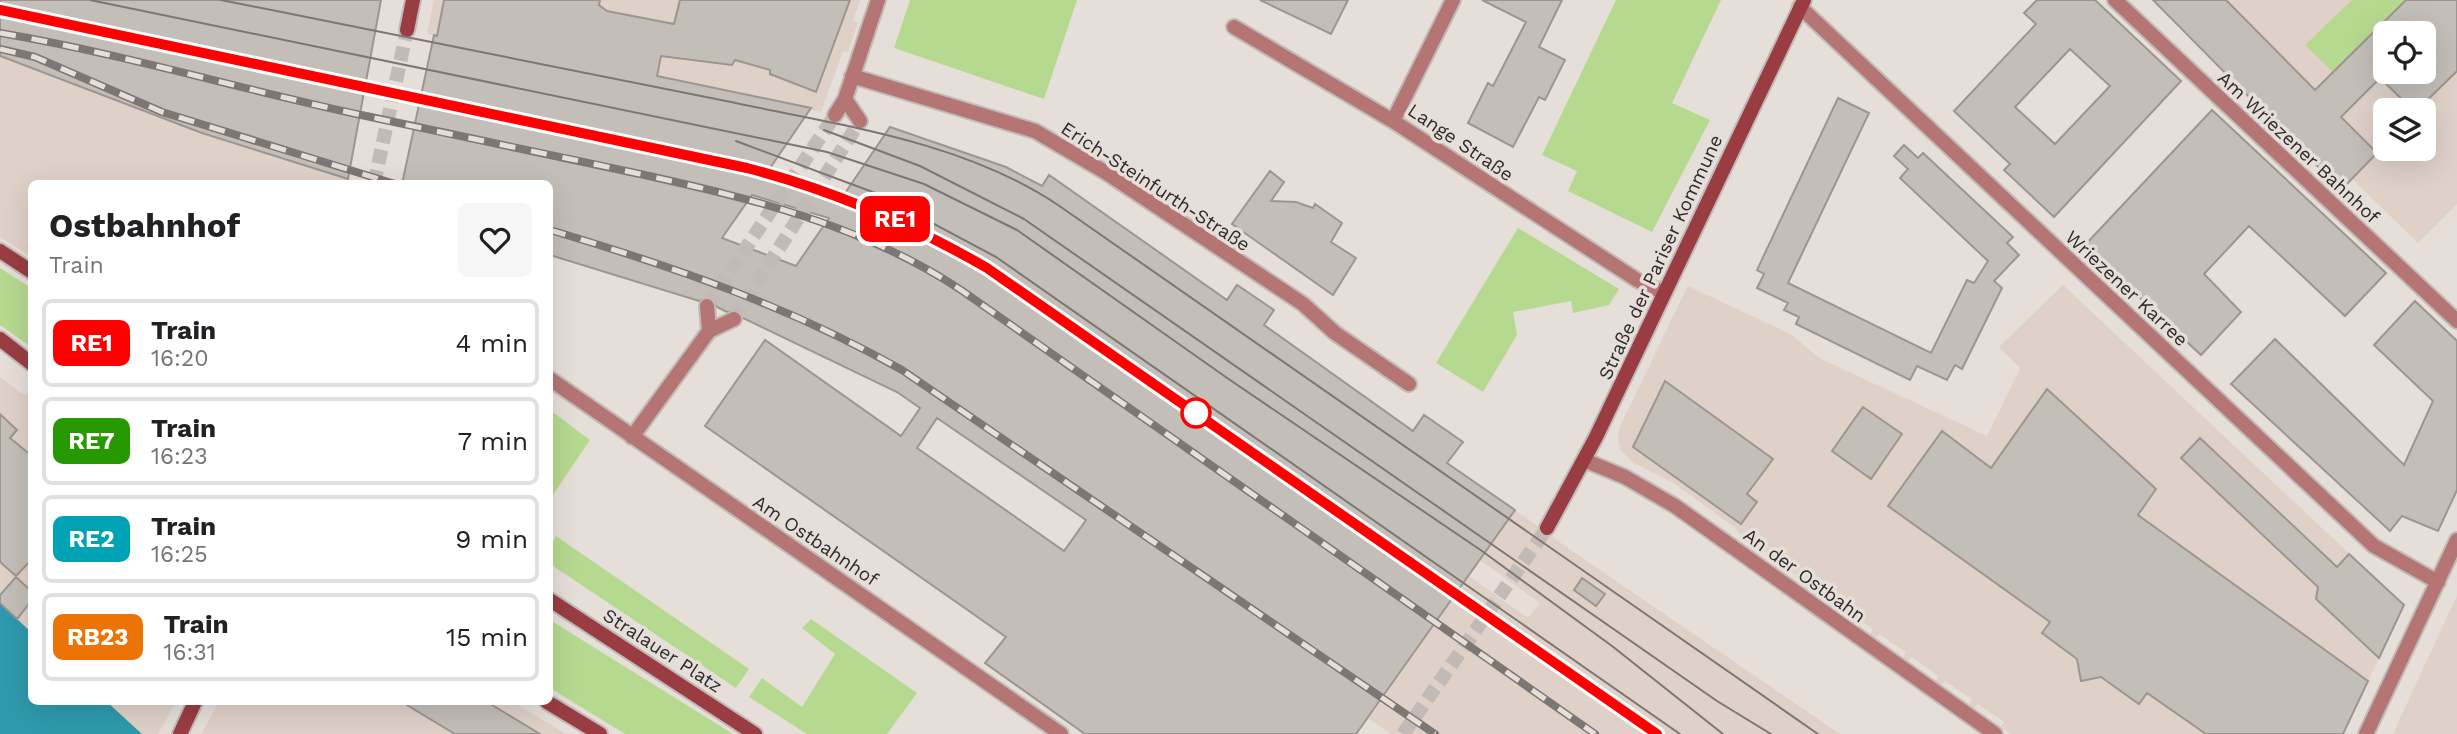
<!DOCTYPE html>
<meta charset="utf-8">
<style>
:root{--surface:#fff;--page:#f6f6f6;--text:#202124;--muted:#757577;--line:#e0e0e0}
body{margin:0;font-family:"Work Sans",sans-serif;background:var(--page);color:var(--text);height:100vh;display:flex;flex-direction:column;font-size:26px;white-space:nowrap}
*{box-sizing:border-box;margin:0}
p{font-size:23px;color:var(--muted)}
.icon{flex:none;width:38px;height:38px;fill:none;stroke:currentColor;stroke-width:2;stroke-linecap:round;stroke-linejoin:round}
.map{position:relative;flex:1;overflow:hidden}
.panel{position:absolute;left:28px;top:180px;width:525px;height:525px;display:flex;flex-direction:column;background:var(--surface);border-radius:10px;box-shadow:0 7px 28px #0002}
.panel>*{flex:none}
.badge{padding:0 14px;border-radius:10px;font-size:24px;line-height:46px}
.controls{position:absolute;left:2373px;top:21px;display:grid;gap:14px}
.controls a{display:grid;place-items:center;width:63px;height:63px;border-radius:10px;background:var(--surface);box-shadow:0 7px 28px #0002;font-size:35px}
.map>.badge{position:absolute;translate:-50% -50%;box-shadow:0 0 0 4px #fff}
.round{display:grid;place-items:center;flex:none;width:74px;height:74px;border-radius:10px;background:var(--page)}
.overview{display:flex;align-items:center;justify-content:space-between;height:119px;padding:0 21px}
h1{font-size:33px;font-weight:700;line-height:52px}
ul{padding:0;list-style:none}
li{display:flex;align-items:center;gap:21px;height:88px;margin:0 14px 10px;padding:0 7px;border:4px solid var(--line);border-radius:10px}
li div{flex:1}
li b{display:block;font-size:26px}
li em{font-style:normal}
li .badge{min-width:77px;font-weight:700;text-align:center}
.map>svg:first-child{display:block}
.built{fill:#dfd1c8;fill-rule:evenodd}
.green{fill:#b6d990}
.water{fill:#2e9aac}
.building{fill:#c4beb9;stroke:#9c9691;stroke-width:2;fill-rule:evenodd}
.lines{fill:none;stroke-linecap:round;stroke-linejoin:round}
.street-tunnel{stroke:#c1bab6;stroke-width:14;stroke-dasharray:14 7;stroke-linecap:butt}
.secondary-tunnel{stroke:#c1bab6;stroke-width:14;stroke-dasharray:14 7;stroke-linecap:butt}
.street-casing{stroke:#c1bab6;stroke-width:18}
.secondary-casing{stroke:#c1bab6;stroke-width:18}
.street{stroke:#b57575;stroke-width:14}
.secondary{stroke:#993d43;stroke-width:14}
.tram{stroke:#7c7774;stroke-width:2}
.rail-casing{stroke:#7c7774;stroke-width:8}
.rail{stroke:#e6ded9;stroke-width:5;stroke-dasharray:16;stroke-linecap:butt}
.line-casing{stroke:#fff;stroke-width:16}
.line{stroke:#f00;stroke-width:10}
.stop-dot{fill:#fff;stroke:#f00;stroke-width:3.5}
.labels{text-anchor:middle;stroke-width:7;stroke-linejoin:round;paint-order:stroke}
.street-label{font-size:19px;fill:#2f2c2b;stroke:#e6ded9}
</style>
<div class="map">
<svg width="2457" height="734" viewBox="0 0 2457 734">
<rect width="100%" height="100%" fill="#e6ded9"/>
<path class="built" d="M434,0H860L853,21L858,22L848,52L843,51L821,112L427,34Z
M2153,0H2457V204L2418,243L2352,179L2341,190ZM2385,33H2424V72H2385ZM2385,110H2424V149H2385Z
M0,56L202,133L353,180L352,184H32L31,257L0,237Z
M2063,285L2404,605L2343,734H2011L2001,727L2004,722L1978,704L1974,708L1969,704L1972,699L1945,681L1941,685L1936,681L1939,676L1912,657L1908,661L1903,658L1906,652L1879,634L1875,638L1870,634L1873,629L1846,610L1842,615L1837,611L1840,606L1813,587L1809,592L1805,588L1808,583L1780,564L1777,568L1772,565L1775,560L1761,549L1755,551L1733,526L1675,484L1632,462L1620,449L1618,439L1620,426L1688,286L1792,335L1819,358L1987,436L2020,368L1999,347Z
M0,377L21,393L31,395V632L0,603Z
M1512,508L1575,553L1840,734H1391L1369,719L1469,576L1528,618L1540,603L1477,558Z
M2457,596V734H2393L2426,662Z
M107,702H176L158,734H142Z
M219,702H513L566,734H201Z"/>
<path class="green" d="M910,0H1077L1044,99L894,48Z
M1616,0H1721L1672,103L1710,120L1652,232L1568,191L1577,171L1542,155Z
M2352,0H2406L2333,72L2305,45Z
M1518,228L1619,289L1609,305L1573,313L1571,301L1513,312L1517,335L1483,392L1436,363Z
M0,268L31,288V347L0,325Z
M550,410L590,440L550,499Z
M556,536L749,669L736,688L550,564V547Z
M811,619L917,693L887,734H807L749,697L762,678L802,707L835,654L802,628Z
M550,620L733,734H625L550,688Z"/>
<path class="water" d="M0,603L31,632L32,702H107L142,734H0Z"/>
<path class="building" d="M0,0H381L348,179L202,133L0,56Z
M444,0H600L599,5L607,11L674,24L680,0H850L816,92L770,74V70L735,60L732,65L661,56L657,76L811,108L764,177L839,202L890,127L1006,167L1042,186L1049,175L1227,300L1237,285L1274,310L1264,325L1413,431L1424,415L1463,442L1447,463L1515,510L1356,734H1085L985,663L1006,637L705,426L765,340L901,436L920,408L897,392L743,318L739,311L727,312L717,307L710,297L699,301L550,255V184H402L434,35L437,36ZM752,195L829,218L796,266L722,238ZM937,418L1086,520L1064,551L917,448Z
M1260,0H1348L1331,34Z
M1482,0H1562L1539,47L1565,60L1545,100L1539,97L1513,147L1468,123L1488,83L1493,86L1526,22Z
M2037,0H2095L2181,81L2054,217L2004,170L2010,164L1954,111L2036,24L2024,13ZM2070,49L2110,86L2055,144L2015,107Z
M2153,0H2226L2315,90L2406,0H2457V71L2417,110H2413L2380,78L2341,117L2377,153L2341,190ZM2385,33H2424V72H2385Z
M1838,98L1869,113L1788,283L1931,353L1967,280L1974,283L1988,261L1900,178L1908,169L1894,156L1904,145L1918,158L1923,153L2013,237L2007,243L2019,255L1994,281L2002,288L1962,369L1955,365L1947,380L1917,366L1910,380L1796,324L1799,317L1784,310L1788,303L1757,288L1764,274L1757,270Z
M2212,110L2386,273L2345,316L2249,226L2204,274L2241,312L2201,355L2084,246Z
M1270,171L1284,182L1271,201L1296,202L1313,208L1315,204L1342,223L1331,242L1356,258L1333,295L1232,224Z
M2415,301L2457,341V490L2438,531L2402,516L2390,531L2231,384L2275,339L2404,465L2433,401L2374,345Z
M1665,381L1773,459L1747,494L1757,502L1741,524L1633,447Z
M2047,389L2156,489L2138,515L2368,681L2343,734H2206L2147,693L2139,704L2101,677L2081,681L2077,659L2042,633L2050,622L1888,506L1942,431L1991,468Z
M1863,407L1902,434L1871,479L1832,451Z
M0,414L17,430L10,438L32,456V559L16,576L0,562Z
M2200,438L2337,567L2349,554L2404,605L2379,658L2316,599L2318,587L2181,458Z
M16,577L32,592V600L17,619L0,603V595Z
M1582,578L1605,594L1596,606L1574,590Z
M402,702H487L540,734H455Z"/>
<g class="lines">
<path class="street-tunnel" d="M707,306L835,115
M734,319L860,121"/>
<path class="secondary-tunnel" d="M374,184L407,30
M1403,734L1547,528"/>
<defs>
<path id="street" d="M2115,0L2457,321
M1800,7L2374,546L2438,582
M1234,27L1393,121L1637,280L1664,293
M852,76L1035,131L1105,172L1303,304L1335,333L1409,384
M845,99L860,121
M835,115L845,99L878,0
M1393,121L1453,0
M707,306L709,331
M550,379L1061,734
M632,437L709,331L734,319
M1584,460L1625,477L1675,506L1995,734
M2366,734L2457,540"/>
<path id="secondary" d="M407,30L413,0
M0,251L32,272
M0,339L32,364
M1547,528L1596,437L1804,0
M550,600L755,734
M547,702L600,734
M180,734L195,702"/>
</defs>
<use href="#street" class="street-casing"/>
<use href="#secondary" class="secondary-casing"/>
<use href="#street" class="street"/>
<use href="#secondary" class="secondary"/>
<path class="tram" d="M90,0L827,152L924,184L1017,230L1230,380L1482,551L1612,646L1723,734
M221,0C389,35 558,66 726,101C837,125 961,140 1058,205L1818,734
M824,130L920,166L1024,219L1717,701L1771,734
M736,141L878,194L996,257L1680,734"/>
<defs>
<path id="rail" d="M0,10L747,168C832,190 911,223 987,268L1657,734
M0,33C124,54 243,90 366,116C457,136 549,154 640,174C753,199 863,225 961,290L1595,734
M0,49L35,57L162,112L395,184
M550,230C674,267 789,306 902,370L1435,734"/>
</defs>
<use href="#rail" class="rail-casing"/>
<use href="#rail" class="rail"/>
</g>
<g class="lines">
<defs>
<path id="line" d="M0,10L747,168C832,190 911,224 987,268L1657,734"/>
</defs>
<use href="#line" class="line-casing"/>
<use href="#line" class="line"/>
</g>
<circle class="stop-dot" cx="1196" cy="413" r="14"/>
<g class="labels">
<g class="street-label">
<text transform="translate(1461 142) rotate(34)" y="7">Lange Straße</text>
<text transform="translate(2299 147) rotate(43)" y="7">Am Wriezener Bahnhof</text>
<text transform="translate(1156 186) rotate(33)" y="7">Erich-Steinfurth-Straße</text>
<text transform="translate(1660 257) rotate(-65)" y="7">Straße der Pariser Kommune</text>
<text transform="translate(2127 288) rotate(43)" y="7">Wriezener Karree</text>
<text transform="translate(816 540) rotate(34)" y="7">Am Ostbahnhof</text>
<text transform="translate(1805 575) rotate(36)" y="7">An der Ostbahn</text>
<text transform="translate(663 650) rotate(33)" y="7">Stralauer Platz</text>
</g>
</g>
</svg>
<div class="controls">
<a><svg class="icon" aria-label="locate" viewBox="0 0 24 24"><circle cx="12" cy="12" r="6"/><path d="M12 2v4M12 18v4M2 12h4M18 12h4"/></svg></a>
<a><svg class="icon" aria-label="layers" viewBox="0 0 24 24"><path d="M12 4l9 5-9 5-9-5zM3 14l9 5 9-5"/></svg></a>
</div>
<b class="badge" style="left:895px;top:219px;background:#f00;color:#fff">RE1</b>
<section class="panel">
<div class="overview"><div><h1>Ostbahnhof</h1><p>Train</p></div><a class="round"><svg class="icon" aria-label="heart" viewBox="0 0 24 24"><path d="M12 20l-8-8c-3-5 5-10 8-4 3-6 11-1 8 4z"/></svg></a></div>
<ul>
<li><span class="badge" style="background:#f00;color:#fff">RE1</span><div><b>Train</b><p>16:20</p></div><em>4 min</em></li>
<li><span class="badge" style="background:#269900;color:#fff">RE7</span><div><b>Train</b><p>16:23</p></div><em>7 min</em></li>
<li><span class="badge" style="background:#00a3b4;color:#fff">RE2</span><div><b>Train</b><p>16:25</p></div><em>9 min</em></li>
<li><span class="badge" style="background:#eb7405;color:#fff">RB23</span><div><b>Train</b><p>16:31</p></div><em>15 min</em></li>
</ul>
</section>
</div>
